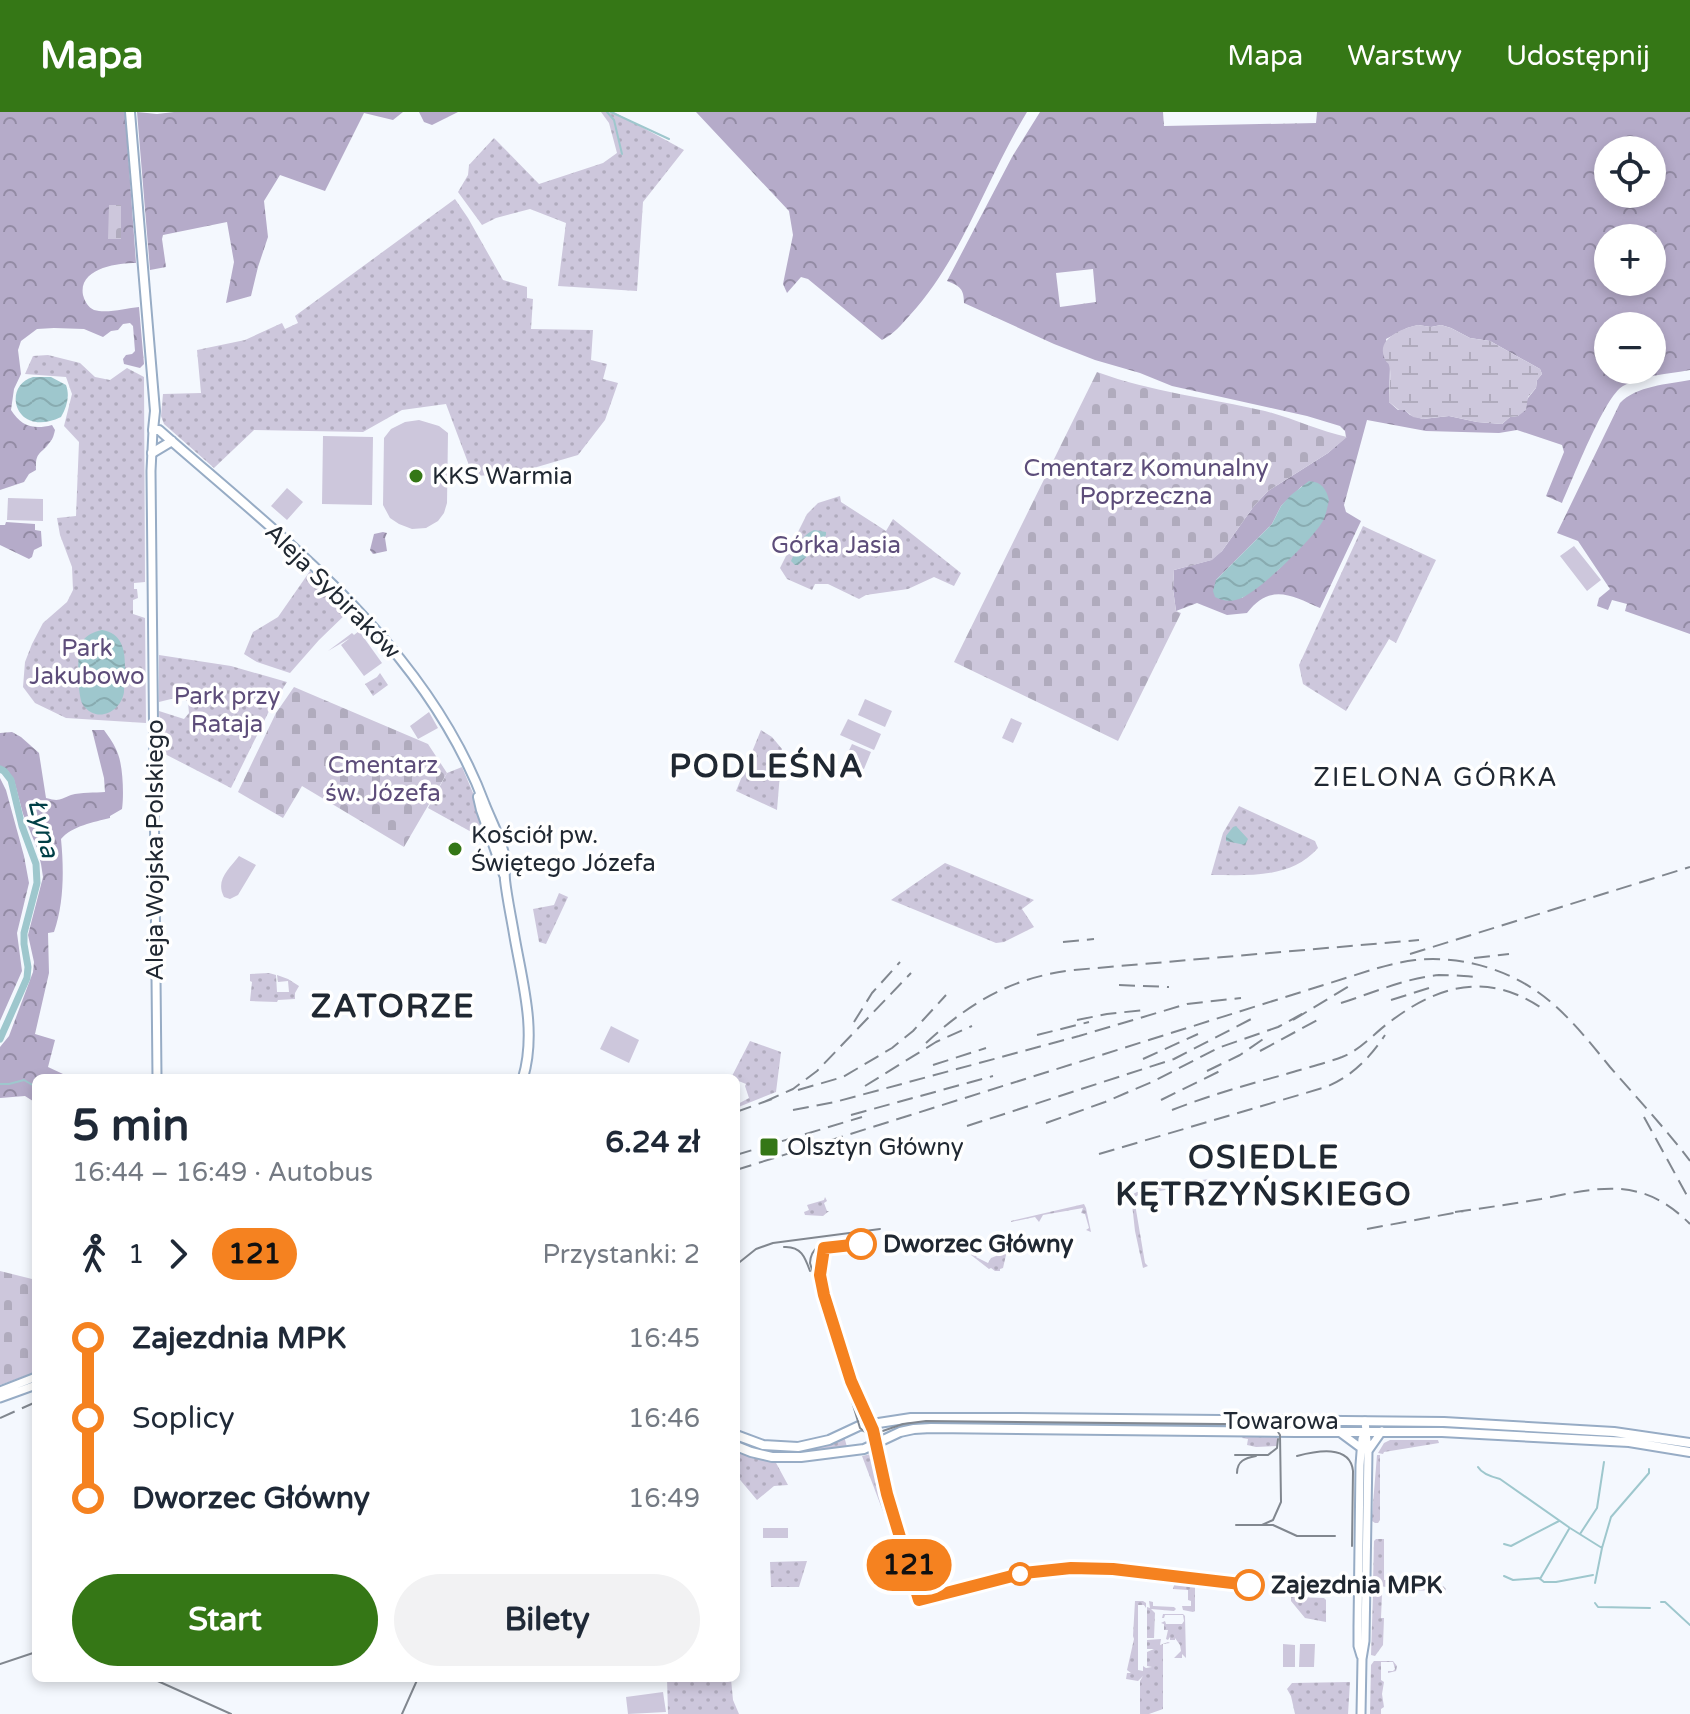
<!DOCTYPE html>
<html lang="pl">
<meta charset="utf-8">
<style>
:root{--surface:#fff;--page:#f2f2f3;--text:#1f2937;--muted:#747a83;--accent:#357716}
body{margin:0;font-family:"Varela Round",sans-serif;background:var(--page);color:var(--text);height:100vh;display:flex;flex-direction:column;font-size:30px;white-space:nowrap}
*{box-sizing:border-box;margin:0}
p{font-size:26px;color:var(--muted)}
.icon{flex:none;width:44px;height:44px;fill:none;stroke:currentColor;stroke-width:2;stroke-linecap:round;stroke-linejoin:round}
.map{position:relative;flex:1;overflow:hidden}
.sheet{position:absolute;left:32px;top:962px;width:708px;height:608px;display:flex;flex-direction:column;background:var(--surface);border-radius:12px;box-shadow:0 4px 12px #0003}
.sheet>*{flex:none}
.badge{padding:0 16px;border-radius:26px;font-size:28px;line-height:52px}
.controls{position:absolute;left:1594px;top:24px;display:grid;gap:16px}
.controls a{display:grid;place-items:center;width:72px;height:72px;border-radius:50%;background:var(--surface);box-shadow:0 4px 12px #0003;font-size:40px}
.map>.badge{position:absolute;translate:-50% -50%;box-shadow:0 0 0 4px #fff}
.legs{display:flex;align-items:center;gap:12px;height:88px;padding:0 40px;font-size:26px}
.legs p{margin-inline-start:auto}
.head{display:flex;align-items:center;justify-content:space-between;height:136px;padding:0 40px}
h1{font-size:44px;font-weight:700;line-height:60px}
.action{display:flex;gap:16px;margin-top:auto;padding:16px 40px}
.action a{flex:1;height:92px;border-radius:48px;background:var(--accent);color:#fff;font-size:32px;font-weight:700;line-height:92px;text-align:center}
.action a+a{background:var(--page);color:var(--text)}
ul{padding:0 40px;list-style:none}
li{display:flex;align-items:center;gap:28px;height:80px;font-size:30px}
li i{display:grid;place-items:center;width:12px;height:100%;margin:0 10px;background:currentColor}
li i::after{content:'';width:20px;height:20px;margin:-10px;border:6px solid;border-radius:50%;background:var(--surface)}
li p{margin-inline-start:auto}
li:first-child i{background:linear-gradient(#0000 50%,currentColor 0)}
li:last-child i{background:linear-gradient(currentColor 50%,#0000 0)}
header{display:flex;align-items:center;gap:48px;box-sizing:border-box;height:112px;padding:0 40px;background:var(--accent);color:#fff}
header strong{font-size:38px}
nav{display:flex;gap:44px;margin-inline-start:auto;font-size:28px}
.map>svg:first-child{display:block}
.green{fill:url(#green-dots)}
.forest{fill:url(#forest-crowns);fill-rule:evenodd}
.wetland{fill:url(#wetland-marsh)}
.cemetery{fill:url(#cemetery-stones)}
.pitch{fill:#cdc7dc}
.water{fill:url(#water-waves)}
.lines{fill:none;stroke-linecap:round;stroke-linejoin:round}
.stream{stroke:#9ec7cd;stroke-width:2}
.river{stroke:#9ec7cd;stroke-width:7}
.secondary-casing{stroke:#97acc5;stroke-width:11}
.primary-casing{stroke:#97acc5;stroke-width:12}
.secondary{stroke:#fff;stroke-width:7}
.primary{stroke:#fff;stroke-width:8}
.tram{stroke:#81878f;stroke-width:2}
.rail{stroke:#81878f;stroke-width:2;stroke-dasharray:16 8;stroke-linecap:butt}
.line-1-casing{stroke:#fff;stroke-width:18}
.line-1{stroke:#f58220;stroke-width:12}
.poi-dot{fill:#357716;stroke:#fff;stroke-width:3}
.stop-1-dot{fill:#fff;stroke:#f58220;stroke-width:4}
.labels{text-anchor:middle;stroke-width:7;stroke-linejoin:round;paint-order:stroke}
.park-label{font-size:24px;fill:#5d4d7a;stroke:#fff}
.poi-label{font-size:24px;fill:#202832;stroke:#fff;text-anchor:start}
.street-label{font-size:24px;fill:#202832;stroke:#fff}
.stop-label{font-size:24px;font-weight:bold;fill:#202832;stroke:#fff;text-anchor:start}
.neighbourhood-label{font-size:26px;letter-spacing:2px;fill:#202832;stroke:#fff}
.water-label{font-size:26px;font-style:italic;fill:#003f46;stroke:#fff}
.district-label{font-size:32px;font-weight:bold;letter-spacing:2px;fill:#202832;stroke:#fff}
</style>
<header>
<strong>Mapa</strong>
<nav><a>Mapa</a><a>Warstwy</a><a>Udostępnij</a></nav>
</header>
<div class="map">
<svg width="1690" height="1602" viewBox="0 0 1690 1602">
<defs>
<pattern id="green-dots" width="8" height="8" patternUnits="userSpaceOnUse" patternTransform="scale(2)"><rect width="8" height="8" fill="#cdc7dc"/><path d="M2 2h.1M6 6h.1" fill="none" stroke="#b0abbd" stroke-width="1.8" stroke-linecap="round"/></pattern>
<pattern id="forest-crowns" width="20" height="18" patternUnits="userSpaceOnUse" patternTransform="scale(2)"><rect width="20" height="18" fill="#b5abc9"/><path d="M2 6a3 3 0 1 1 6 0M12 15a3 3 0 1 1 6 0" fill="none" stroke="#938ba4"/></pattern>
<pattern id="wetland-marsh" width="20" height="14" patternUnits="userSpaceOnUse" patternTransform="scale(2)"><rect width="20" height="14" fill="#cdc7dc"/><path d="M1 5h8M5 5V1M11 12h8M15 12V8" fill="none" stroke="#b0abbd"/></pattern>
<pattern id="cemetery-stones" width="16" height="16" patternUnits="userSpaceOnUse" patternTransform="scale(2)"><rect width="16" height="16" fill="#cdc7dc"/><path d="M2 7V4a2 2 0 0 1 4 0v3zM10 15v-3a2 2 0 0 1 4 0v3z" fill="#b0abbd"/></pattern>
<pattern id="water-waves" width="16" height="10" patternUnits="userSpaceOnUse" patternTransform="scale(2)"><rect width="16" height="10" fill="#9ec7cd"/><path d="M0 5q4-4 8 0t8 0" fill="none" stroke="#88abb0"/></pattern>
</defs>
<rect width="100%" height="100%" fill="#f4f8fe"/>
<path class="green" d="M601,0H614L684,38L643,90L637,179L558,174L566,111L530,97L496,106L482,113L458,80L468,63L469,53L494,26L539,72L603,51L617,41L609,11Z
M455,87L468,106L503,168L527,175V186L533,187L531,217L593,218L591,248L607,252L603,267L618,271L605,308L578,343L513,362L473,364L446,292L402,298L363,320L254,318L214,356L164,312L161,304L163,282L201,281L197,238L245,228L282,211L285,217L298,211L295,204Z
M48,243L80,251L95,265L110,268L127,256L144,265L145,470L134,471V477H137L138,486L133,488V502L145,506L146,611L66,606L35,591L23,575L25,550L32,532L43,511L67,490L73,478L72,455L60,423L57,406L76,404L79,330L64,314L72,282L66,265L25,262L33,244Z
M840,384L841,390L886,419L893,407L961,461L954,474L934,465L908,477L866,483L859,487L828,472H815L812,478L787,467L780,456L807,402L818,391Z
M1363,414L1436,448L1396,531L1389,527L1346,599L1303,572L1299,553Z
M310,459L349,499L319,528L290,561L257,550L244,542L253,520L278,505Z
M159,543L231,554L287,570L270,597L231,676L161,640L159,599L184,607L189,601L188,590L184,586H175L159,590Z
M380,561L388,573L373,584L365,572L377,565Z
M761,618L772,625L782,637L777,698L736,679Z
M462,655L476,688L477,702L486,726L484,727L428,696L447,661Z
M1239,694L1315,729L1318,736C1291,767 1249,763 1211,763L1223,721Z
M945,751L1034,788L1022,797L1034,815L1004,830L996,831L891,788Z
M559,781L568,785L546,832L539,830L533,797L554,793Z
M269,861L276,863L277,880H289L288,869L278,870L277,863L288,867L299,874L295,881V887L278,888L277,890L250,889L252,870L250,869V862Z
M750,929L781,940L776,980L736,996V993L749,986L745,974L746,972L736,968V966H731Z
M1208,1067V1070L1138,1083L1134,1086L1145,1151L1148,1154L1143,1156L1135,1119L1131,1083L1137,1080Z
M825,1085L827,1089L824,1091L827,1099H829L823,1104L805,1103L804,1100L809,1098L807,1093L824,1088Z
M1084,1092L1086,1096L1091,1120L1086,1118L1089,1116L1085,1102L1081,1101L1083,1096L1043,1103L1039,1110L1035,1105L1011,1110V1109Z
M1007,1119L1009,1130L1003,1156L1000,1157V1159H995L991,1156L989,1157L971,1143L973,1139L979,1141L976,1145L988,1151L991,1146L996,1144Z
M844,1324L847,1335L807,1342L775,1343L736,1332V1326L768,1336Z
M1243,1324H1277V1334L1256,1335L1247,1333L1248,1327L1242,1326Z
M1390,1328H1438L1439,1331L1384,1340L1383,1342L1378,1341L1384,1331Z
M736,1339L753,1345L775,1349L788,1373L774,1374L757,1388L736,1363Z
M875,1341L889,1400L884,1402L862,1344Z
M1377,1343H1380V1408L1378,1411H1375L1372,1409V1404Z
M890,1403L914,1478L910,1479L885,1404Z
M1376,1427H1384V1468H1402L1405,1472L1443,1474L1446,1477L1445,1479L1402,1478L1375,1473L1373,1471L1374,1429Z
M807,1449L799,1475H771L770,1450Z
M1175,1470L1195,1473V1499L1193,1500L1183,1498L1182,1494H1191V1489L1188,1488V1478L1173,1477Z
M1373,1482H1382L1381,1506H1384L1383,1533L1375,1544L1371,1543Z
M1291,1485L1324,1486L1326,1488V1510L1305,1506L1291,1489Z
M1135,1489H1143L1146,1491V1496L1144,1493H1138V1558L1143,1559V1554L1146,1556L1152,1555L1147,1554V1540L1154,1537H1147V1528L1161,1527L1160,1533L1168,1530L1170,1531L1163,1532V1597L1149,1602H1140V1569L1143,1564L1138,1569L1126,1567L1127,1561H1131L1127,1558L1134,1527L1133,1524Z
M1149,1489L1153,1490V1494L1174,1495L1176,1497L1174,1499L1151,1497L1155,1501L1154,1526H1147V1495L1150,1496Z
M1163,1502H1183L1185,1504L1186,1546L1182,1542V1546H1174L1181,1539L1180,1533L1175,1526V1528H1170V1525L1168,1528L1166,1527L1168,1518H1164V1512L1161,1511L1165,1509L1166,1512H1182L1184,1509L1183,1503H1165L1164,1506H1162Z
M1374,1549H1393L1397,1554L1396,1559L1388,1561V1559H1393L1395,1557L1393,1550H1381V1568L1384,1570L1382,1582L1384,1595L1381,1597V1602H1370L1371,1553Z
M667,1566L731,1567L733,1588L739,1602H668Z
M1350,1570L1348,1602H1295L1291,1584L1287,1577L1292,1571Z"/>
<path class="forest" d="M0,0H125L136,151C118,151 78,156 83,183C85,190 88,195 94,198C107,202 126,196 139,195L144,252L140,256L124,252L123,247L126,243L132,242L135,239L133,214L130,211L123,212L118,218L111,219L103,225L84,217L54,216L37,217L21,229L18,238L21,262L14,277L11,298C21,314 33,318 52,313L55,318C54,322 53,327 50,330C41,343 35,339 36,358L29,362L24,370L0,378Z
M137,0L157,2L174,0H403L393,8L364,1L325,79L280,63L264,89L268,125L258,155L251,184L226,191L234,150L227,110L163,123L162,127L166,155L150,158Z
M419,0H458L432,13L424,10Z
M696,0H1027C986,67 963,145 910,203C901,213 894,222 882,228L808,167L801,165L787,181L783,172L793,123L789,99Z
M1040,0H1163L1164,14L1316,11L1317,0H1690V258C1668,262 1642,263 1623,274C1604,285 1573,367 1562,391L1546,384L1564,340L1562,333L1517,318L1499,321L1426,319L1367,308L1344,393L1346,400L1361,409L1320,496C1291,483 1270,471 1247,501L1227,503L1197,491L1176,499L1173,477L1174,458L1211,448L1222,439L1254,394L1268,379L1328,341L1346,325L1345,319L1340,314L1307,304L1172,274L1140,261L1095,248L1054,232L964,191C964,177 960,174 947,169L1012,45ZM1608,38H1652V82H1608ZM1608,126H1652V170H1608ZM1093,157L1096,190L1060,195L1056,161ZM1418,213L1431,215L1441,213L1451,216L1470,226L1490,229L1540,257L1542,262L1537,268L1536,276L1528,286L1518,304L1510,305L1502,312L1477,310L1449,304L1423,307L1410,303L1405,298H1398L1389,290L1390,253L1386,227L1407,216ZM1608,214H1652V258H1608ZM1302,374L1321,411L1279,457L1242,486L1216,468L1272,412L1281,394Z
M1690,268V522L1625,499L1627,492L1612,488L1608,498L1597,494L1599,486L1610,477L1578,429L1557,421L1620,291C1636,274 1668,272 1690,268Z
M6,410L35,412V418L41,419L42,434L34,438L32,445L29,447L0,433V413H5Z
M383,420L387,421L385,426L387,439L373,442L370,438L374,422Z
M92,618H104C109,625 115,633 118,642C123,655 124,683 122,697L110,704V706C94,710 72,714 61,727C64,758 64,791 54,820L48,821L49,861L35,922L55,928L48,955L63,962L62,966H36V991L25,984L0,986V935L9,924L33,860L34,850L28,823L43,765L41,752L37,736L23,702L14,668L8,659L0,654V621L12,620L21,625L39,641L46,686C60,690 60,687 71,683C81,680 95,681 105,680L104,666Z
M0,666L6,678L24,744L29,771L17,821L22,859L0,909Z"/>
<path class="wetland" d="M1418,213L1431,215L1441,213L1451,216L1470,226L1490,229L1540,257L1542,262L1537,268L1536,276L1528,285L1526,298L1518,304L1510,305L1502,312L1477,310L1449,304L1423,307L1413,305L1405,298H1399L1389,290C1389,279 1391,267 1390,257C1388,247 1388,255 1384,245C1377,226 1403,216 1418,213Z"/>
<path class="cemetery" d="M109,93H121V127H108Z
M1097,260C1152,280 1209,286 1265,299C1292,306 1319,319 1347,325L1328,341L1268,379L1254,394L1222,439L1212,448L1174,458L1173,477L1176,499L1181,501L1118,629L954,550Z
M294,575L428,632L447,661L404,735L302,674L283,706L238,680L276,601Z
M0,1159L36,1168V1260L0,1273Z"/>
<path class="pitch" d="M419,308L439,314L448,321L447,391L444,401L438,409L426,416L412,417L399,412L390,406L383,393L384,326L391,317L405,310Z
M323,324L373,325L372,393L322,392Z
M287,376L303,390L287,408L271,394Z
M8,386L43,387V409L7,408Z
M1574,434L1601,468L1587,479L1560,444Z
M359,519L382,551L364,564L341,533L350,526L328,539L352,521L354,523Z
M865,587L892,599L885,615L858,603Z
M429,600L438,616L418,627L410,614Z
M1011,606L1022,611L1013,631L1002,626Z
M848,607L881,622L874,638L840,623Z
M852,632L871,640L864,657L844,649Z
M239,744L256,753L238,783L230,787L224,785C215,768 229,757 239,744Z
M611,914L639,928L629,951L600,937Z
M763,1416H788V1426H763Z
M1283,1532L1295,1533V1555H1283Z
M1300,1532H1315L1314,1555H1299Z
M663,1580L666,1600L628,1602L626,1585Z"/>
<path class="water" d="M33,265H51L66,273C70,284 67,295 61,305C15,327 1,274 33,265Z
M1309,369C1322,370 1326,377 1329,388C1327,396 1326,405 1321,412C1308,431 1260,479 1239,487C1231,490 1222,489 1215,485L1213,479L1216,468L1272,412L1281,394L1291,383Z
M814,418L826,420V423C818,434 808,443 798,453H795L791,449C797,437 800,424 814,418Z
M102,518C132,523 124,557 124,580C121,600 97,612 83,593C77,584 77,541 81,531C86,523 93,520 102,518Z
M1236,714L1248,727L1245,733L1226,729V724L1233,715Z"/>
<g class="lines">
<path class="stream" d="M607,0L614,8L622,42
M611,0L669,27
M0,972H9L24,968L36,975
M1478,1355C1482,1362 1492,1365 1500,1367L1570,1416L1602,1436L1595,1471
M1580,1422L1597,1396L1604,1350
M1504,1432L1511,1434L1559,1409
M1602,1436L1611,1405L1649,1361V1357
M1504,1464L1513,1468L1539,1466L1544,1470H1556L1593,1463
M1540,1467L1569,1417
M1661,1490H1665L1690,1513
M1595,1491L1598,1495L1650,1496"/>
<path class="river" d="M0,657L4,659L11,668L22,714L36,752L37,771L24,821V832L28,855L27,866L0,927"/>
<defs>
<path id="secondary" d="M153,318L151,359L157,966
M0,1279L36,1265
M0,1286L36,1273
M1338,1319L1361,1336
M1368,1339L1382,1319
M1361,1544L1358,1534V1515L1360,1353L1362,1327L1365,1319
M1361,1602L1362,1547L1365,1529L1368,1339L1365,1309"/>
<path id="primary" d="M130,0L155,299L153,318
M153,318H159C283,427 426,533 485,693C491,708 499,723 503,738C506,749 504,758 505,768C507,786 511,804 514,822C522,869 537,919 523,966
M152,341L172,329
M478,685L481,698L504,763
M736,1323L763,1333L798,1335L829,1328L859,1314L911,1306H1018L1444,1310L1614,1320L1690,1331
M736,1334L751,1340L772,1345H801L864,1337L900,1320L914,1317L931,1316L1297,1320H1442L1629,1330L1690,1340"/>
</defs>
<use href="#secondary" class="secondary-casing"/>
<use href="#primary" class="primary-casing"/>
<use href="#secondary" class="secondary"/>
<use href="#primary" class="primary"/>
<path class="tram" d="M844,1126C828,1131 811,1131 810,1151L860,1316L865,1320L874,1322L903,1312L926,1309L1330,1313
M784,1135C801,1134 805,1145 810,1159
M736,1153L756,1137L773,1131L880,1117
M1235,1343H1268L1277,1336L1278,1327
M1297,1344C1316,1339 1350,1332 1353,1359L1352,1434
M1237,1361C1237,1349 1245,1346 1256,1344
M1236,1413H1273L1297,1424H1335
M1262,1413L1273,1408L1281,1390L1280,1323L1275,1315L1267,1312
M0,1552L36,1540
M151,1566L231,1602
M402,1602L418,1566"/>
<path class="rail" d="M1063,830L1094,827
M1410,842L1690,755
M1474,846L1509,842
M1119,873L1169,875
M1391,888L1429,876
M1341,891C1373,881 1405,866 1439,863C1451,863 1464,864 1477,865
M1077,908L1107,902L1144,898
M1293,908L1351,873
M854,910L872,881L900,850
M1037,923L1089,910
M926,931C970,890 1013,865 1074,858L1419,828
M1260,939L1323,905
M1143,947L1198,922
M933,953L986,936
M1207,959L1240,943L1269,923
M865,974L936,930L972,914
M798,978L843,965L892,936L913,919L946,883
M1161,988L1220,959
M764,990L793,977L817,959L911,861
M793,998L835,990L1079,924L1187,892L1241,886
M1172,998C1208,984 1245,973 1283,963C1302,957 1323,952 1342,945C1362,937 1374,921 1391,909C1440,872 1489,860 1543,897
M736,1000L772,987
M851,1003L993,964
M1644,1005L1690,1089
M1046,1011L1105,990L1154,969L1218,936L1278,915L1302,902
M967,1014L1174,947L1257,904
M1099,1042L1326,975C1352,964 1369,947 1385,923
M736,1043L862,1005
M736,1058L1349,865C1371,858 1392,851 1415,848C1464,843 1515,859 1552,891C1574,910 1592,933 1610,955C1637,986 1665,1016 1690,1049
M1455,1100C1484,1096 1512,1092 1541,1087C1601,1075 1642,1064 1690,1112
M1367,1117L1464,1099
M0,1306L36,1290"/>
</g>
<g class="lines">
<defs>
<path id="line-1" d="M861,1132L824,1136L820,1163L824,1183L851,1269L873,1318L887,1382L919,1488L1024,1461L1071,1456L1113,1457L1249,1473"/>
</defs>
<use href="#line-1" class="line-1-casing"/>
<use href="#line-1" class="line-1"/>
</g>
<g class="poi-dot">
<circle cx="416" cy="364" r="8"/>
<circle cx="455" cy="737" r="8"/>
<rect x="759" y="1025" width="20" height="20" rx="4"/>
</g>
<g class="stop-1-dot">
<circle cx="861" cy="1132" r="14"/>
<circle cx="1020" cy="1462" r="10"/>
<circle cx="1249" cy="1473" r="14"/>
</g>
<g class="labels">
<g class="park-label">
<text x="1146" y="364">Cmentarz Komunalny<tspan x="1146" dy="28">Poprzeczna</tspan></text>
<text x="836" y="441">Górka Jasia</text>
<text x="87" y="544">Park<tspan x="87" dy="28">Jakubowo</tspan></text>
<text x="227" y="592">Park przy<tspan x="227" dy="28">Rataja</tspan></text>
<text x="383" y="661">Cmentarz<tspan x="383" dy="28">św. Józefa</tspan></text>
</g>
<g class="poi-label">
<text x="432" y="372">KKS Warmia</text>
<text x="471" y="731">Kościół pw.<tspan x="471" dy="28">Świętego Józefa</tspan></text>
<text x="787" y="1043">Olsztyn Główny</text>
</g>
<g class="street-label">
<text transform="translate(333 479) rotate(45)" y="8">Aleja Sybiraków</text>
<text transform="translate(155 738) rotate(-90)" y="8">Aleja Wojska Polskiego</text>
<text x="1281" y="1317">Towarowa</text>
</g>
<g class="stop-label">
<text x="883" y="1140">Dworzec Główny</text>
<text x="1271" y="1481">Zajezdnia MPK</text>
</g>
<g class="neighbourhood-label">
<text x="1436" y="674">ZIELONA GÓRKA</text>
</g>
<g class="water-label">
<text transform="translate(44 716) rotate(76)" y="9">Łyna</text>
</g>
<g class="district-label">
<text x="767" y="665">PODLEŚNA</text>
<text x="393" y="905">ZATORZE</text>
<text x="1264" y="1056">OSIEDLE<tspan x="1264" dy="37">KĘTRZYŃSKIEGO</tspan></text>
</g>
</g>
</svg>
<div class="controls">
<a><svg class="icon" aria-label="locate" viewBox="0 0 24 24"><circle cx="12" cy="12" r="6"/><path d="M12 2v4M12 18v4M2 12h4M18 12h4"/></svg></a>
<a>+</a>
<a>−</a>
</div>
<b class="badge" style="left:909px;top:1453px;background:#f58220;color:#111">121</b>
<section class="sheet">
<div class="head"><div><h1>5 min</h1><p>16:44 – 16:49 · Autobus</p></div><b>6.24 zł</b></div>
<div class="legs"><svg class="icon" aria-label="walk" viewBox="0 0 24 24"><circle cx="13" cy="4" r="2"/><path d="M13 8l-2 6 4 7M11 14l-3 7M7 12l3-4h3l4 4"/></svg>1<svg class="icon" aria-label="forward" viewBox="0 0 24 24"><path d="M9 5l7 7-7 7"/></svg><b class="badge" style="background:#f58220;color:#111">121</b><p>Przystanki: 2</p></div>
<ul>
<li><i style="color:#f58220"></i><b>Zajezdnia MPK</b><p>16:45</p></li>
<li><i style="color:#f58220"></i><span>Soplicy</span><p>16:46</p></li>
<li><i style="color:#f58220"></i><b>Dworzec Główny</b><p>16:49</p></li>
</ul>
<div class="action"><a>Start</a><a>Bilety</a></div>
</section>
</div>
